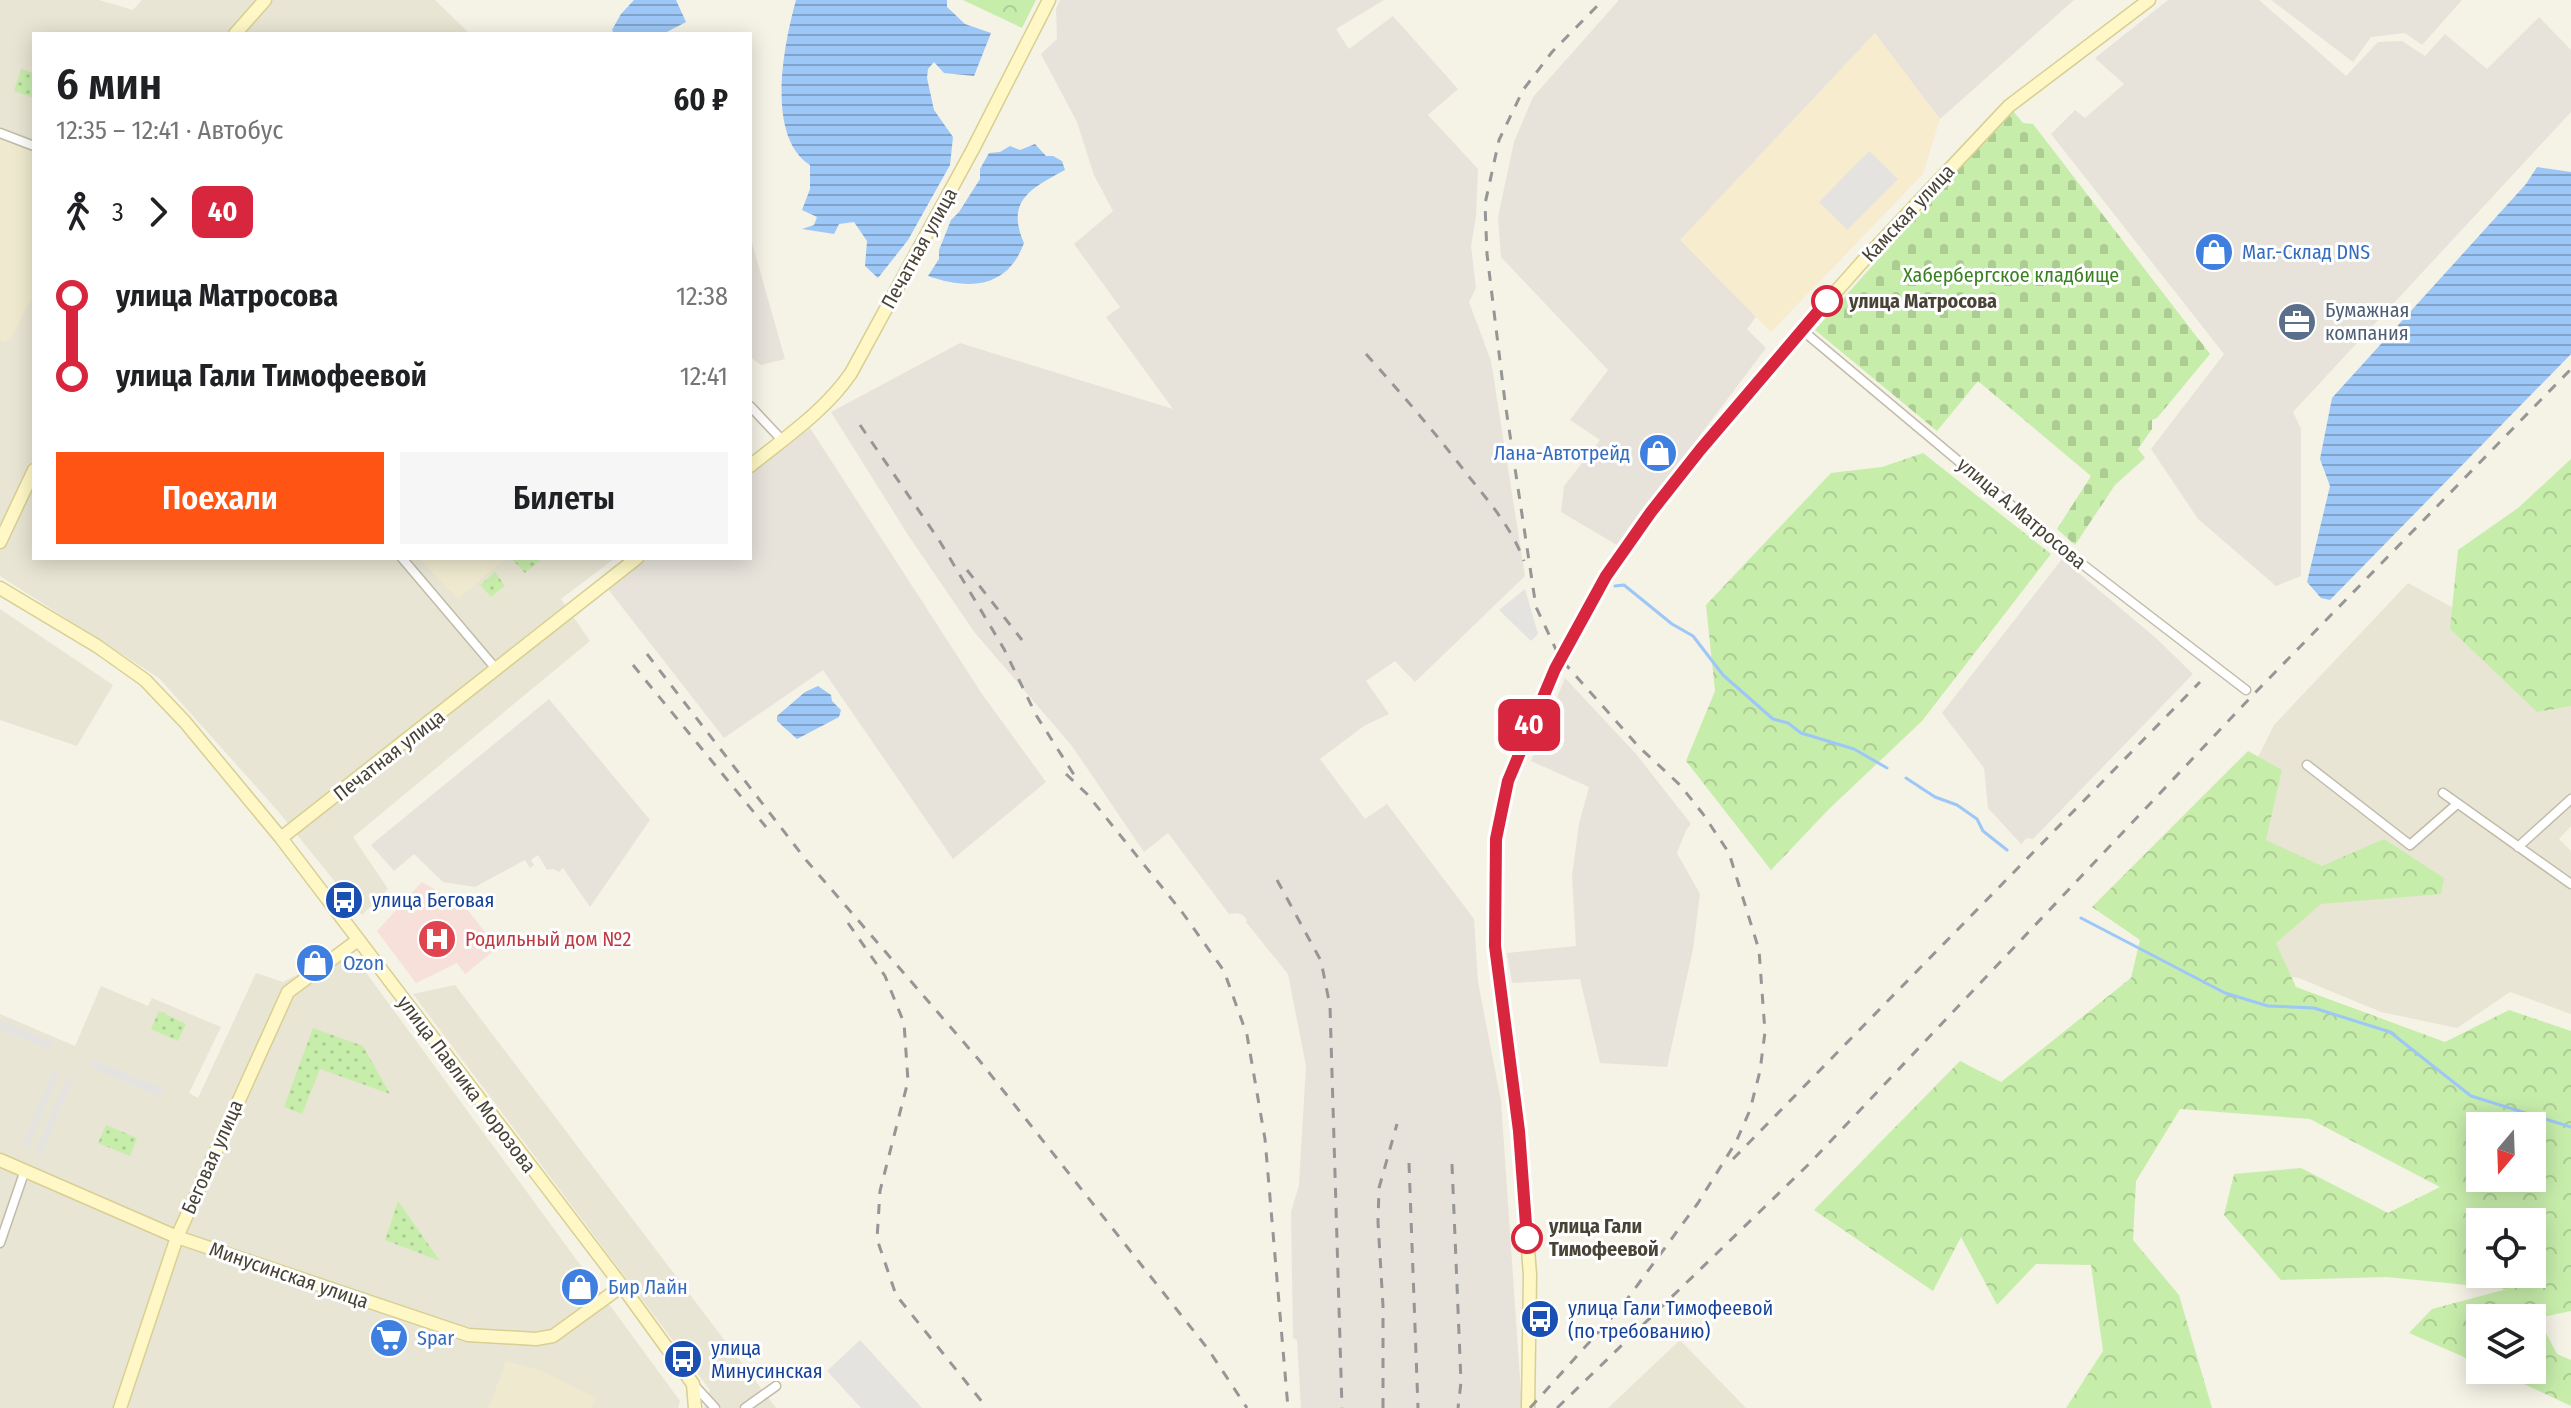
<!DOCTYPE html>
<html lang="ru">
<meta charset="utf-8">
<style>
:root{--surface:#fff;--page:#f6f6f6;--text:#202124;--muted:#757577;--accent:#ff5413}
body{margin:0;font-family:"Fira Sans Condensed",sans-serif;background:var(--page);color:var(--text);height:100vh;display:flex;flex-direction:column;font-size:30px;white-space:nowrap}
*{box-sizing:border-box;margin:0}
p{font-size:26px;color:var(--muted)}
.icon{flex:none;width:44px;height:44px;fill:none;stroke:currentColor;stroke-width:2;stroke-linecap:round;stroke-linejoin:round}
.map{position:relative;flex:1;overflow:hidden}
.details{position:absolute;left:32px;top:32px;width:720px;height:528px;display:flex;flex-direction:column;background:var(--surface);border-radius:0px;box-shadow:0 4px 20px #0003}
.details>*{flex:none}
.badge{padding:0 16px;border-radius:12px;font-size:28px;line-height:52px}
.needle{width:52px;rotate:199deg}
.buttons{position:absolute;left:2466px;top:1112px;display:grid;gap:16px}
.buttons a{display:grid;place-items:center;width:80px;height:80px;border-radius:0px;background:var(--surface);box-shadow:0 4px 20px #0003;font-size:40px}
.map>.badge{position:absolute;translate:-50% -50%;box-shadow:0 0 0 4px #fff}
.legs{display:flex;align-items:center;gap:12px;height:88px;padding:0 24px;font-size:26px}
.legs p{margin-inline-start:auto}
.overview{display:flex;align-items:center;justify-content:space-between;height:136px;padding:0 24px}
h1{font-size:44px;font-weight:600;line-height:60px}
.action{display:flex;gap:16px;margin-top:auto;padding:16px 24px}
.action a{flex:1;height:92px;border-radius:0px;background:var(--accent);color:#fff;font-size:32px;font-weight:600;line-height:92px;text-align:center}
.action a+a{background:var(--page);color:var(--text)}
ul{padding:0 24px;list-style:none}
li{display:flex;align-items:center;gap:28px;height:80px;font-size:30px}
li i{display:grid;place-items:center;width:12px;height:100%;margin:0 10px;background:currentColor}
li i::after{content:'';width:20px;height:20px;margin:-10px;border:6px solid;border-radius:50%;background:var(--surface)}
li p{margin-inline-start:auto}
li:first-child i{background:linear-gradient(#0000 50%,currentColor 0)}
li:last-child i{background:linear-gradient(currentColor 50%,#0000 0)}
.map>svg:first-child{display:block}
.residential{fill:#e9e5d4}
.commercial{fill:#f8eccf}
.industrial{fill:#e7e3db}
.education{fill:#efeacf}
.medical{fill:#f6e0d9}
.forest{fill:url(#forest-crowns);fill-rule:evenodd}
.cemetery{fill:url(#cemetery-stones)}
.park{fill:url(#park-dots)}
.parking{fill:#e5e3df}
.water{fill:url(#water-rules)}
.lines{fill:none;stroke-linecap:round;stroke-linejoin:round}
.stream{stroke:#9dc7f7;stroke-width:3}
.street-casing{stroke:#c1bba8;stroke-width:11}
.secondary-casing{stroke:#d8cf92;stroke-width:15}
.street{stroke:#fff;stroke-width:8}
.secondary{stroke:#fff8c6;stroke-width:12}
.rail{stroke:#969696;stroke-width:3;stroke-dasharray:10 10;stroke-linecap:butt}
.line-1-casing{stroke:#fff;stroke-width:18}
.line-1{stroke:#d7263d;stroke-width:12}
.stop-1-dot{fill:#fff;stroke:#d7263d;stroke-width:4}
.labels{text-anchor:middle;stroke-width:6;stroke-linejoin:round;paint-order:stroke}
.street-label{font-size:20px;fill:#484335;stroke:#fff}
.shop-label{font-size:20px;fill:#366cbe;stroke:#fff;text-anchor:start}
.park-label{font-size:20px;fill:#3a8022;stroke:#fff}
.stop-label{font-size:20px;font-weight:bold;fill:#484335;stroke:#fff;text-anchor:start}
.service-label{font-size:20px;fill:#4e5e75;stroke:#fff;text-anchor:start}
.transit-label{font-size:20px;fill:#164399;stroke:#fff;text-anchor:start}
.health-label{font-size:20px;fill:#be3a42;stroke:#fff;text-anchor:start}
</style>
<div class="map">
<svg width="2571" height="1408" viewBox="0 0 2571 1408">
<defs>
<pattern id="forest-crowns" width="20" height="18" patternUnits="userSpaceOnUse" patternTransform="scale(2)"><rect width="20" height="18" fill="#c7edab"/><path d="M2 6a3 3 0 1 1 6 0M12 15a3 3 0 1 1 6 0" fill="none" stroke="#accc94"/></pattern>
<pattern id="cemetery-stones" width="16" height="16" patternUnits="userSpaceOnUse" patternTransform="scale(2)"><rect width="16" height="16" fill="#c7edab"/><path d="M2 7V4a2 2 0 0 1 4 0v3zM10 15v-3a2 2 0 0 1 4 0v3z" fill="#accc94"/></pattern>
<pattern id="park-dots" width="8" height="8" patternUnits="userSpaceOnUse" patternTransform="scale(2)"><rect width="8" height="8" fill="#c7edab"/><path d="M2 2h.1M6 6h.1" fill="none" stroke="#accc94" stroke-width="1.8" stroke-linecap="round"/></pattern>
<pattern id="water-rules" width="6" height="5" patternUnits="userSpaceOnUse" patternTransform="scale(2)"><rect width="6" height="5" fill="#9dc7f7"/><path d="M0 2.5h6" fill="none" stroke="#82a3c9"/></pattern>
</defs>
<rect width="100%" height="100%" fill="#f5f2e6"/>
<path class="residential" d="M0,0H99L133,10L142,0H435L470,34H34V558H615L561,599L590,641L353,837L388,889L362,915L277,810L159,678L0,576Z
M2408,583L2571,673V826L2559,839L2571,851V1014L2510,992L2457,1028L2381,1012L2299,978L2209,964L2167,941L2274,725Z
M0,609L113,685L77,746L0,720Z
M348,948L680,1401L678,1408H0V1014L75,1046L101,986L148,1006L152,998L221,1027L189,1093L198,1098L256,973L283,982Z
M455,985L776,1408H704L710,1390L413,994Z
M1680,1340L1746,1408H1608Z"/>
<path class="commercial" d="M1876,32L1940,119L1923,174L1771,332L1679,240Z"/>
<path class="industrial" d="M1060,0H1384L1336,29L1349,49L1393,16L1458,89L1428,115L1478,169L1476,216L1471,246L1476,288L1469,302L1491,361L1525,576L1415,682L1395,661L1366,681L1389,714L1364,726L1320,759L1365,819L1387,804L1474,919L1478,982L1501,1101L1522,1408H1301L1297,1340L1293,1338L1291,1212L1299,1185L1306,1066L1288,974L1246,922L1247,920L1244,916L1238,913L1229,914L1168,833L1144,852L1072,746L975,633L908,535L831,412L960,343L1173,409L1106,317L1120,307L1074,244L1113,211L1094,175L1077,122L1041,54L1057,39L1056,9Z
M1619,0H2074L1940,119L1875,33L1680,240L1756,317L1747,329L1766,348L1617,545L1561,512L1564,486L1600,440L1570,420L1608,370L1501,257L1498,217L1514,142L1533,97Z
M2168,0H2259L2346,76L2378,42L2402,41L2425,56L2445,34L2487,69L2539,17L2571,50V112L2293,412L2301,429V576L2276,586L2198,519L2151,449L2224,354L2051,134L2075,110L2085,118L2124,84L2095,58Z
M2271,0H2462L2422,45L2405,33L2371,37L2353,62Z
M750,236L785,359L761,365L750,357Z
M810,428L982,694L1046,782L953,859L823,670L724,738L608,589L645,558H750V474Z
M2062,559L2157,639L2193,674L2033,839L2027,838L2021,844L1988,808L1984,768L1942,713Z
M1565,678L1636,754L1691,824L1686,830L1677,853L1700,894L1693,949L1667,1067L1600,1063L1580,979L1512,983L1507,953L1576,946L1572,876L1579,824L1589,787L1531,761Z
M549,699L650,820L590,907L563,868L559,872L553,869L547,870L538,855L531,860L534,865L530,868L525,860L475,887L443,882L414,854L394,871L371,845Z"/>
<path class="education" d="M0,139L34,151V294L11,338L4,342L0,340Z
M419,558H506L458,599Z
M506,1361L542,1371L596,1398L591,1408H489Z"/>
<path class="medical" d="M422,882L467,909L497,948L465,974L457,963L416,983L377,931Z"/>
<path class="forest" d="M963,0H1036L1022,28Z
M1923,453L2051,554L1922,721L1828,810L1771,870L1686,761L1715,691L1706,605L1831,473L1882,467Z
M2571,459V706L2537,712L2450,629L2458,550L2518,508Z
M2248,751L2282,770L2266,840L2322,866L2384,839L2444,878L2441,894L2321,904L2276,943L2296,987L2445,1042L2509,1010L2571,1031V1311L2538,1318L2557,1354L2571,1360V1406L2494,1370H2532V1318H2480V1364L2409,1333L2432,1309L2507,1289L2387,1277L2281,1280L2224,1215L2234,1174L2301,1168L2388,1213L2440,1187L2310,1119L2180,1109L2136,1181L2133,1240L2179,1295L2212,1408H2066L2103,1351L2091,1265L2036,1264L1997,1305L1961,1237L1933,1291L1814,1210L1960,1061L2001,1082L2131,978L2140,940L2092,907ZM2480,1126H2532V1178H2480ZM2532,1222V1274H2480V1222Z"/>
<path class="cemetery" d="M2012,110L2023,123L2033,124L2210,354L2157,418L2152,420V429L2138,449L2145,458L2115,485L2075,545L2057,529L2091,476L1978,381L1937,431L1815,330Z"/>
<path class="park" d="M21,69L34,73V98L14,91Z
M511,558H540L541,560L525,573Z
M495,572L505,586L491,597L480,585Z
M159,1011L186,1024L178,1041L151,1029Z
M313,1028L363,1046L390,1094L320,1069L302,1114L284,1107Z
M106,1125L137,1138L130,1156L98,1143Z
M398,1201L440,1261L385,1240Z"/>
<path class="parking" d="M1869,151L1898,179L1847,230L1819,202Z
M1525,589L1538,634L1531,641L1499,610Z
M0,1020L52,1042L49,1050L0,1029Z
M94,1060L164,1089L160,1097L90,1067Z
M53,1071L59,1074L28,1148L21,1146Z
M67,1077L73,1080L42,1154L35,1152Z
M860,1340L922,1408H861L827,1371Z"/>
<path class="water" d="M634,0H676L686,22L663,34H614L612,30L621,14Z
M796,0H947V7L965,24L991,33L974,76L944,73L934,62L928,69L927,78L934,110L953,137L950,165L908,240L878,278L865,266L867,241L854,222L839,224L834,234L802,229L814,225L817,217L802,210L810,189V165C765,136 784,44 796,0Z
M1035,144L1046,156H1053L1062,161L1065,170C1032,188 1005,200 1024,243C1007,289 969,290 928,276L939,259V250L951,220L959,212L980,179V169L989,153L1000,152L1010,146L1020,150Z
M2537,167L2571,172V354L2330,600L2321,598L2307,582L2330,486L2320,459L2332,398L2526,184Z
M818,686L831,695L832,701L841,710L839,717L797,739L777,721V716L805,692Z"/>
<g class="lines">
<path class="stream" d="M1615,586L1624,585L1672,624L1693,636L1723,675L1773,719L1788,723L1801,733L1854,749L1887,768
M1906,778L1935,797L1957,805L1977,819L1983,831L2007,850
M2081,918L2225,993L2268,1006L2314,1008L2390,1032L2471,1096L2571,1127"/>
<defs>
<path id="street" d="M0,133L34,146
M1802,330L2073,557L2246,690
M750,406L782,440
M402,558L497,670
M2307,765L2410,845L2457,804
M2443,793L2571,884
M2518,847L2571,799
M0,1243L25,1170
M694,1385L715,1408
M745,1408L776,1386"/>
<path id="secondary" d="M235,34L265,0
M750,466C786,437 825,411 851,373L973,149L1049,0
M0,542L34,470
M0,588L97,646L145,680L185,722L281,838L622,1286L693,1384L695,1408
M281,838L637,558
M0,1160L177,1237L468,1335L536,1339L553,1336L622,1286
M120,1408L177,1237L288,992L358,940
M1528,1408L1530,1275L1519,1131L1495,946L1496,839L1508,781L1529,724L1560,658L1606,576L1651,512L1700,450L1802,330L1864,260L2009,106L2149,0"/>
</defs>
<use href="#street" class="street-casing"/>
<use href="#secondary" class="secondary-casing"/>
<use href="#street" class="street"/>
<use href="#secondary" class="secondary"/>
<path class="rail" d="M1366,354C1402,394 1437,435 1470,478C1491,504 1512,529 1524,561
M860,425L939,540L1004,649L1036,715L1078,781
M967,570L1022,640
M647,654L806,860L979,1060L1208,1349L1247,1408
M633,665L766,827
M1066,774L1087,794L1182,912L1224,971L1247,1035L1265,1139L1288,1408
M1277,880L1321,961L1330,1006L1342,1408
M848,923L885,976L904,1023L908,1081L880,1191L877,1239L896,1295L987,1408
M1733,1159L2200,682
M1409,1163L1418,1408
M1452,1164L1461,1382L1458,1408
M1383,1408V1306L1378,1222L1379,1188L1397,1124
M1530,1408L1622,1306L1698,1203L1736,1142L1750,1110L1760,1071L1765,1032L1759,950L1729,853L1703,814L1680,785L1638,746L1560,658L1536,607L1505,402L1487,254L1485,204L1499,140L1523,90L1552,52L1603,0
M1557,1408L1809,1164L2251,697L2571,369"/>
</g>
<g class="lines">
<defs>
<path id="line-1" d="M1527,1238L1519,1131L1495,946L1496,839L1508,781L1555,669L1606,576L1651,512L1700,450L1827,301"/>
</defs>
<use href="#line-1" class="line-1-casing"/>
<use href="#line-1" class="line-1"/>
</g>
<defs>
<symbol id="shop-disc" viewBox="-11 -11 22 22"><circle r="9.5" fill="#3f7fe0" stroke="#fff"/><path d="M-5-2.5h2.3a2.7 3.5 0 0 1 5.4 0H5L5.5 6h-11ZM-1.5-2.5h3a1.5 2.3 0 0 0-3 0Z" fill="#fff"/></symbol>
<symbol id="office-disc" viewBox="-11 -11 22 22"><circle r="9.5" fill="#5c6f8a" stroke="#fff"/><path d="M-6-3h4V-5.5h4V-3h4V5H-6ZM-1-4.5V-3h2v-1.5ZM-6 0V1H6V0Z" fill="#fff"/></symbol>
<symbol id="bus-disc" viewBox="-11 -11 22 22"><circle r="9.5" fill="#1a4fb4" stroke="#fff"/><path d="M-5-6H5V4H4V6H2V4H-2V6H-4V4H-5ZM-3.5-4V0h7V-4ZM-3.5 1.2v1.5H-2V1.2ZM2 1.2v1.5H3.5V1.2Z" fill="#fff"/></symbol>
<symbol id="hospital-disc" viewBox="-11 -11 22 22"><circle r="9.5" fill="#e0444e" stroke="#fff"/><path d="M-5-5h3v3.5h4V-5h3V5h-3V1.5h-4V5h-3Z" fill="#fff"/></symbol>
<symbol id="supermarket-disc" viewBox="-11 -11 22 22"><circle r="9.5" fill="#3f7fe0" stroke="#fff"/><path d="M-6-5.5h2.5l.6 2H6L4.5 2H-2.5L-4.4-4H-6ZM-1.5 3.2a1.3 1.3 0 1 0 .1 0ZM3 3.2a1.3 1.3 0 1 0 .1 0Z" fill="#fff"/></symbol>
</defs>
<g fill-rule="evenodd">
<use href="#shop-disc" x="2192" y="230" width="44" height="44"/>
<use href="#office-disc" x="2275" y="300" width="44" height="44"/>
<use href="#shop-disc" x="1636" y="431" width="44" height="44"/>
<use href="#bus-disc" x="322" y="878" width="44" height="44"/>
<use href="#hospital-disc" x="415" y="917" width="44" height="44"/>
<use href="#shop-disc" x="293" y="941" width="44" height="44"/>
<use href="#shop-disc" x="558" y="1265" width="44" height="44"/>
<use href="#bus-disc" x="1518" y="1297" width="44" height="44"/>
<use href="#supermarket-disc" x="367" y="1316" width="44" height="44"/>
<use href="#bus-disc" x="661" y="1337" width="44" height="44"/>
</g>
<g class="stop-1-dot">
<circle cx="1827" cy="301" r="14"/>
<circle cx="1527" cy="1238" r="14"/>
</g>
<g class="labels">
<g class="street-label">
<text transform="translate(1908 213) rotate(-47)" y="7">Камская улица</text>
<text transform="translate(919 248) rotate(-61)" y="7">Печатная улица</text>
<text transform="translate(2022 513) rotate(40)" y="7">улица А.Матросова</text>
<text transform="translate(389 755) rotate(-38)" y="7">Печатная улица</text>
<text transform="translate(467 1084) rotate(53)" y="7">улица Павлика Морозова</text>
<text transform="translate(212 1157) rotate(-66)" y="7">Беговая улица</text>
<text transform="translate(289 1275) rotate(19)" y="7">Минусинская улица</text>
</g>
<g class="shop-label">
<text x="2242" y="259">Маг.-Склад DNS</text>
<text x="1630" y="460" text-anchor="end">Лана-Автотрейд</text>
<text x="343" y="970">Ozon</text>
<text x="608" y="1294">Бир Лайн</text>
<text x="417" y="1345">Spar</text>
</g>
<g class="park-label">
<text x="2011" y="282">Хабербергское кладбище</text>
</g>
<g class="stop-label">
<text x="1849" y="308">улица Матросова</text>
<text x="1549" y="1233">улица Гали<tspan x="1549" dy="23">Тимофеевой</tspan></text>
</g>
<g class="service-label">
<text x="2325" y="317">Бумажная<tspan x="2325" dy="23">компания</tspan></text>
</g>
<g class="transit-label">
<text x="372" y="907">улица Беговая</text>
<text x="1568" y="1315">улица Гали Тимофеевой<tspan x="1568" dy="23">(по требованию)</tspan></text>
<text x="711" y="1355">улица<tspan x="711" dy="23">Минусинская</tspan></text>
</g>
<g class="health-label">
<text x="465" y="946">Родильный дом №2</text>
</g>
</g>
</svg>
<div class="buttons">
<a><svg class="needle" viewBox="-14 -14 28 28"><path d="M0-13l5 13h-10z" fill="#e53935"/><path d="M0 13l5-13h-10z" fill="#757577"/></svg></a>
<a><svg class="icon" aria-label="locate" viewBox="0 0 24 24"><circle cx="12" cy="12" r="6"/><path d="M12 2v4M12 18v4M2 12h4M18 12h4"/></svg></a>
<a><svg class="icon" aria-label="layers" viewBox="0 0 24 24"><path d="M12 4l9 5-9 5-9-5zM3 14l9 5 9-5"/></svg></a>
</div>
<b class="badge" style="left:1529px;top:725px;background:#d7263d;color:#fff">40</b>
<section class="details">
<div class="overview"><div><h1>6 мин</h1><p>12:35 – 12:41 · Автобус</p></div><b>60 ₽</b></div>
<div class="legs"><svg class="icon" aria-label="walk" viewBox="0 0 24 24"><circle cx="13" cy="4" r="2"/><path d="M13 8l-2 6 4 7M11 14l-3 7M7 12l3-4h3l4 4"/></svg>3<svg class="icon" aria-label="forward" viewBox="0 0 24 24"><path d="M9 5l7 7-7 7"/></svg><b class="badge" style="background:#d7263d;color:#fff">40</b></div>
<ul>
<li><i style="color:#d7263d"></i><b>улица Матросова</b><p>12:38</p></li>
<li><i style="color:#d7263d"></i><b>улица Гали Тимофеевой</b><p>12:41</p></li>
</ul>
<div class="action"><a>Поехали</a><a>Билеты</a></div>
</section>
</div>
